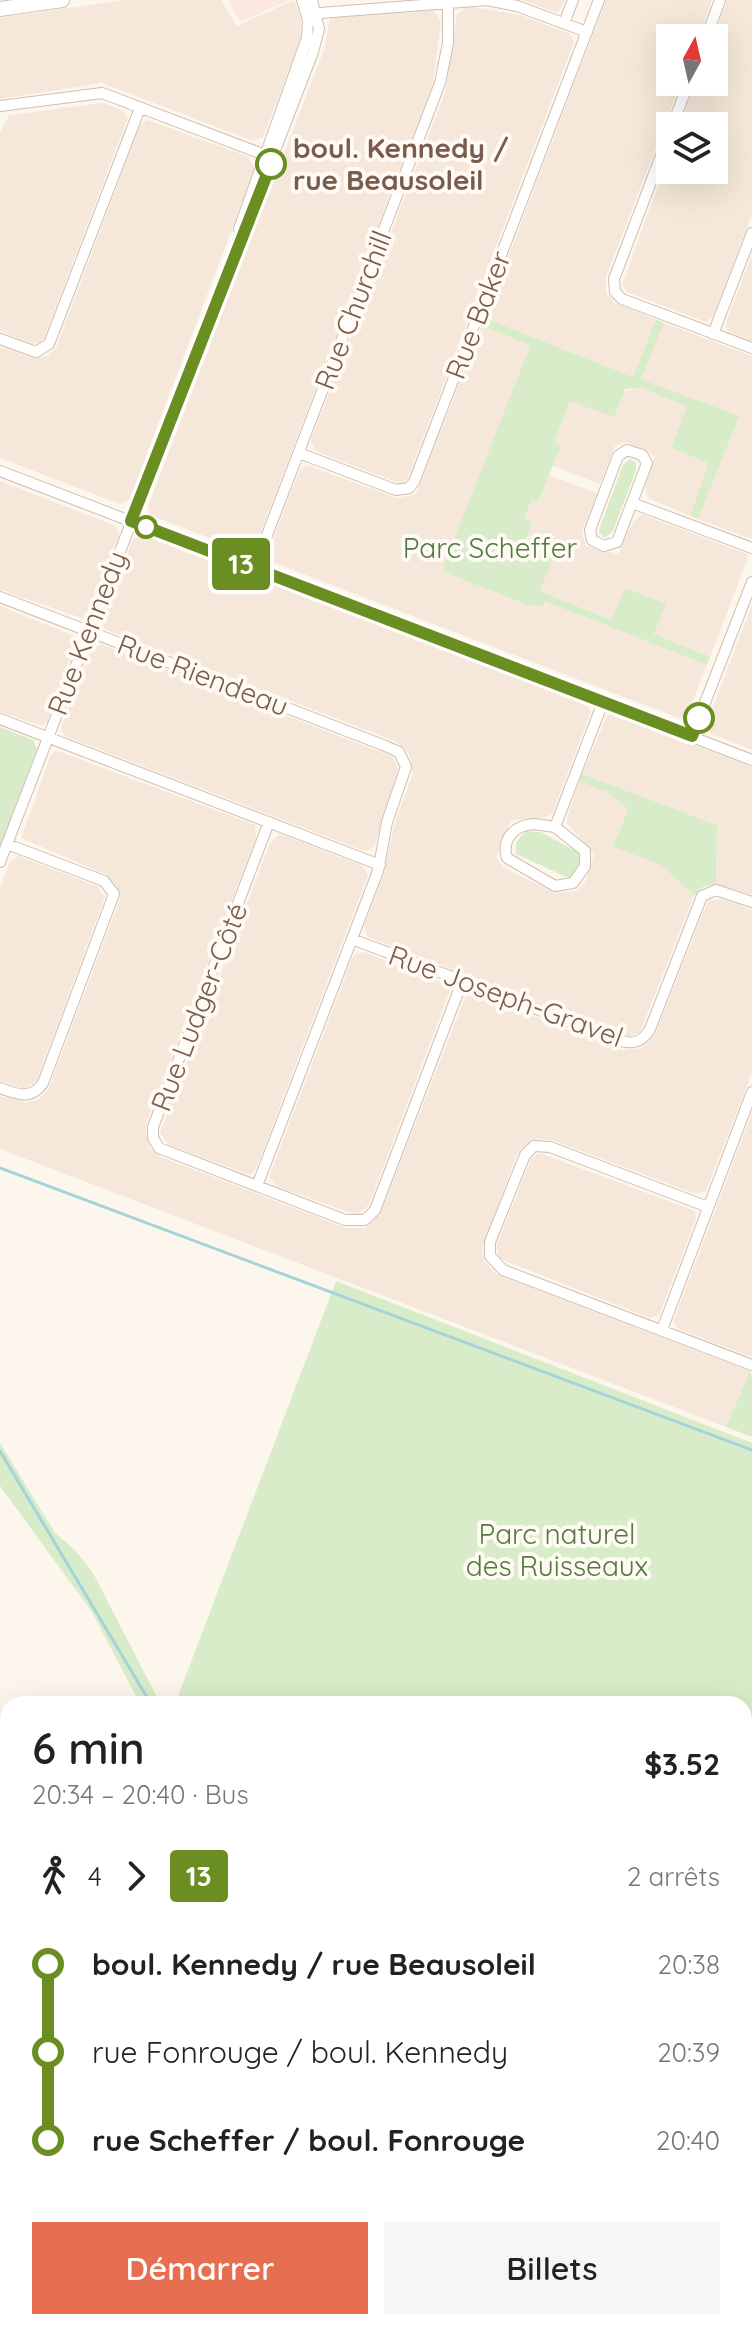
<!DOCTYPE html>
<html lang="fr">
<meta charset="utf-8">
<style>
:root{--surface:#fff;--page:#f6f6f6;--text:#222;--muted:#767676;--accent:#e76f51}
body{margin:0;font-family:Quicksand,sans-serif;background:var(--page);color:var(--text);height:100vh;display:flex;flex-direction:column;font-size:30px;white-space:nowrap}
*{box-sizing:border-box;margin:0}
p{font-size:26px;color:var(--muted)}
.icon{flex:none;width:44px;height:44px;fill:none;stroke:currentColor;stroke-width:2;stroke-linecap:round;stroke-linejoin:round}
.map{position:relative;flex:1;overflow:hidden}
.panel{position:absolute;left:0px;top:1696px;width:752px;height:634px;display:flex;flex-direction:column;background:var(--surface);border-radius:24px 24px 0 0;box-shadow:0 8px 32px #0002}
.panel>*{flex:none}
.badge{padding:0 16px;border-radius:6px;font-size:28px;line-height:52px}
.needle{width:52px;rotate:8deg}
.fabs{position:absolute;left:656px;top:24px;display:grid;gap:16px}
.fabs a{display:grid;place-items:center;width:72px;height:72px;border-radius:0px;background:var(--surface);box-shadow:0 8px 32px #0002;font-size:40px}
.map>.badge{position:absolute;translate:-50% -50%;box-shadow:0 0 0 4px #fff}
.legs{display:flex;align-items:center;gap:12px;height:88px;padding:0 32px;font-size:26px}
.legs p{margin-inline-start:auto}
.head{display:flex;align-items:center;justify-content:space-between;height:136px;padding:0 32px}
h1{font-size:44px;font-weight:600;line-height:60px}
.button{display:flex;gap:16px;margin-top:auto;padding:16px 32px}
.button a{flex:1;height:92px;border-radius:0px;background:var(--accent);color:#fff;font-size:32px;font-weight:600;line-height:92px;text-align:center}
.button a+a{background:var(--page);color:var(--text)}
ul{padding:0 32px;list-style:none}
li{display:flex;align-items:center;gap:28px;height:88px;font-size:30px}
li i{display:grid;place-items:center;width:12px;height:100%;margin:0 10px;background:currentColor}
li i::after{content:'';width:20px;height:20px;margin:-10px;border:6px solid;border-radius:50%;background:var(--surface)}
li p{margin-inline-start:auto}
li:first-child i{background:linear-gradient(#0000 50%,currentColor 0)}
li:last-child i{background:linear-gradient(currentColor 50%,#0000 0)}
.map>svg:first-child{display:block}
.residential{fill:#f5e8da}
.commercial{fill:#fde8e0}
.green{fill:#d8ecc9}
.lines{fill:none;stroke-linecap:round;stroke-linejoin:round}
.stream{stroke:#a5d3da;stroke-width:3}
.street-casing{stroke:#d1beb0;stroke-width:12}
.secondary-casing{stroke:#d6c0b0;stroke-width:16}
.street{stroke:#fff;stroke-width:10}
.secondary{stroke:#fff;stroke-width:14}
.line-1-casing{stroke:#fff;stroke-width:18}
.line-1{stroke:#6b8e23;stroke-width:12}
.stop-1-dot{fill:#fff;stroke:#6b8e23;stroke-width:4}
.labels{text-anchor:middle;stroke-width:8;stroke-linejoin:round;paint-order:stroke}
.stop-label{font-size:28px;font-weight:bold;fill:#7a5c4d;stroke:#fffaf3;text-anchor:start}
.street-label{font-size:28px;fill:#7a5c4d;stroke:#fffaf3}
.park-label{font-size:28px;fill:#537a41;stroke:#fffaf3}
</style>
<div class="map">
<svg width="752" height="2329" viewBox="0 0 752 2329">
<rect width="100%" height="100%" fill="#fdf6ec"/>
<path class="residential" d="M124,0H221L237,26L294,0L301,18V38L263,137L253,141L102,83L0,99V18Z
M521,0H566L557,13Z
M606,0H712L698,38H670V82H681L606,277V293L615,303L656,319L633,377L485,318Z
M727,0H752V214L713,317L706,322L627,292L622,285L670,152V170H714V126H680L696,82H714L713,38Z
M468,6L520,15L570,34L574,42L407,480L401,484L315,451L311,440L446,90L457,15Z
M434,10L441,22L432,86L255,547L243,551L150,515L148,506L325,47L330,18Z
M102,103L122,110L128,118L44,338L41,343L33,344L0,331V133L9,115Z
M147,120L247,156L255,168L130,498L120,504L0,458V347L33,358L48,356L56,348L140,125Z
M752,254V341L728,331L725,325Z
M664,323L752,356V539L698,519L738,416L641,379Z
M482,326L530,344L443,571L562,608L707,665L686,718H679L272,562L267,556L299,471L306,465L397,498L416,494Z
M642,388L687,407L710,463L690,516L648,498L645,487L655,456L626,442L615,446L600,484L553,466L561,446L554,443L570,401Z
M548,475L597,493L582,533L586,546L618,554L633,522L642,514L749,555L710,657L654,634L665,604L625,589L613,620L540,591L524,520L532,500L539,502Z
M0,481L116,526L119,535L85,619L0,590Z
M142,535L588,706L591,712L552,814L544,818L511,820L496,857L503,867L554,893L576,891L585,882L594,855L566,822L579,782L608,792L628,809L613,847L661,865L694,896L640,1032L628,1037L368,937L364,926L383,877L394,825L413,773L409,754L395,741L104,629L102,621L133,539Z
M752,605V750L711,734L706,725Z
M0,606L77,637L48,721L42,726L0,712Z
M101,644L393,757L398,770L374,847L364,851L67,737L61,731L62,725L90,650Z
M608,714L752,766V895L716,884L717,825L582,774Z
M55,750L255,825L256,838L147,1121L146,1135L150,1148L161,1157L346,1228H366L381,1212L466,995L475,994L622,1050L639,1049L649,1043L656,1032L708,901L722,899L752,910V1073L706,1191L696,1194L552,1140L536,1139L518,1152L482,1248L484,1261L496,1274L750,1371L726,1427L0,1149V1096L26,1103L39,1099L48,1090L120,899L117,887L107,875L21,838L50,757Z
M280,834L361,865L368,875L256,1169L250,1175L169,1145L160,1133L270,843Z
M18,856L97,886L105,897L37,1080L25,1089L0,1081V887L10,862Z
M364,952L446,984L450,990L369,1205L357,1215L276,1186L269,1177L352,959L356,953Z
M752,1113V1357L678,1329L673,1322Z
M539,1153L695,1211L696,1219L659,1315L650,1318L498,1258L497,1244L531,1159Z"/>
<path class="commercial" d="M228,0H290L240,22Z"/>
<path class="green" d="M485,318L633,377L656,319L664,323L641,379L739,416L698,519L690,516L709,463L671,448L687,407L642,388L625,389L614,417L570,401L554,443L561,446L538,502L532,500L524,519L532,523L526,539L556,550L540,591L612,620L625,588L666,604L654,634L710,657L707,665L562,608L544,602L542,606L528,605L442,571L530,345L482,326Z
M630,459L636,463V470L613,531L605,538L599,533L600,527L623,465Z
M0,727L33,740L37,749L0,846Z
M582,774L717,825L716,884L703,887L694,896L661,865L613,847L628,809L608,792L579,782Z
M526,831L541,832L579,853V866L571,879L516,854V842Z
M336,1281L752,1443V1887L744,1904V1704L139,1702L92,1612L0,1486V1443L55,1533L75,1550L93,1573L158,1699L178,1696Z
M750,1371L752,1377V1437L726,1427Z
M744,2097L752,2100V2329H0V2167L8,2147V2322H744Z"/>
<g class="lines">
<path class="stream" d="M0,1168L752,1450
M0,1451L151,1704
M0,2217L8,2196
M744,2281L752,2282"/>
<defs>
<path id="street" d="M307,14L487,0L517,6L587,32
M564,23L573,0
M706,38L720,0
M0,106L102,93L273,158
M672,126L689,82
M670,132L614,279L615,292L622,299L752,348
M239,229L307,38L308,20L302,0
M713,334L752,233
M0,339L36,352L49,344L140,108
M627,450L642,455L647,463L617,542L604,546L592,540L590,530L618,456Z
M299,453L396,490L409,488L414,482L599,0
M0,471L752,760
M632,503L752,548
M254,569L440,83L448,43V1
M0,597L383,745L399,752L406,767L387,822L378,871L257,1186
M0,719L380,865
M692,736L752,582
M269,822L153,1127V1138L159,1148L345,1220H365L375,1210L462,982
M534,824L555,827L585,851V866L573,883L555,886L507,858C501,839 515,825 534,824Z
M555,827L603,702
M0,862L313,52L319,29L312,0
M352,939L618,1040C632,1045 642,1043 650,1029L702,896L716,890L752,902
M0,1088C18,1095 31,1100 43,1083L114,894L104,881L7,844
M708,1207L550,1147L534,1146L525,1155L490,1242V1256L503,1270L752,1365
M662,1330L752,1092"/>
<path id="secondary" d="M0,9L62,0"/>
</defs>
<use href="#street" class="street-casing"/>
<use href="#secondary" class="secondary-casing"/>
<use href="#street" class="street"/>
<use href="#secondary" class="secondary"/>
</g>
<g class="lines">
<defs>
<path id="line-1" d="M271,164L131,521L692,736L699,718"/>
</defs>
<use href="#line-1" class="line-1-casing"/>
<use href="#line-1" class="line-1"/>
</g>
<g class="stop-1-dot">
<circle cx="271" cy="164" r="14"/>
<circle cx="146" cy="527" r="10"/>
<circle cx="699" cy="718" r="14"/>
</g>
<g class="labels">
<g class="stop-label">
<text x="293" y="158">boul. Kennedy /<tspan x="293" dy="32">rue Beausoleil</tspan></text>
</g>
<g class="street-label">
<text transform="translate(353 310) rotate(-69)" y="10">Rue Churchill</text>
<text transform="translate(478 315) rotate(-69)" y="10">Rue Baker</text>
<text transform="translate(87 633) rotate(-69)" y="10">Rue Kennedy</text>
<text transform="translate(203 675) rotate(21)" y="10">Rue Riendeau</text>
<text transform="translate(506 996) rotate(20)" y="10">Rue Joseph-Gravel</text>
<text transform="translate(199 1007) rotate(-69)" y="10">Rue Ludger-Côté</text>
</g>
<g class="park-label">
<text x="490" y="558">Parc Scheffer</text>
<text x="557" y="1544">Parc naturel<tspan x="557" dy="32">des Ruisseaux</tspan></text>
</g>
</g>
</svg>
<div class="fabs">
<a><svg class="needle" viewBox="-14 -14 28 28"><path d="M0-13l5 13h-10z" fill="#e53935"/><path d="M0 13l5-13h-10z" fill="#767676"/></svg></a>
<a><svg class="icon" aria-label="layers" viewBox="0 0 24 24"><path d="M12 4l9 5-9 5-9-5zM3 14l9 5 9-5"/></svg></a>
</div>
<b class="badge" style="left:241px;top:564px;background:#6b8e23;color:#fff">13</b>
<section class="panel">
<div class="head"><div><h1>6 min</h1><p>20:34 – 20:40 · Bus</p></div><b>$3.52</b></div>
<div class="legs"><svg class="icon" aria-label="walk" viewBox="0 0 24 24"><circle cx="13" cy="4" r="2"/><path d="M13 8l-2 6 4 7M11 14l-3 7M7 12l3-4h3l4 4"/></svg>4<svg class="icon" aria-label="forward" viewBox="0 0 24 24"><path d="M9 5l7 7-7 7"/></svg><b class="badge" style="background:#6b8e23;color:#fff">13</b><p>2 arrêts</p></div>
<ul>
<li><i style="color:#6b8e23"></i><b>boul. Kennedy / rue Beausoleil</b><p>20:38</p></li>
<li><i style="color:#6b8e23"></i><span>rue Fonrouge / boul. Kennedy</span><p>20:39</p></li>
<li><i style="color:#6b8e23"></i><b>rue Scheffer / boul. Fonrouge</b><p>20:40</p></li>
</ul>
<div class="button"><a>Démarrer</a><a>Billets</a></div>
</section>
</div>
